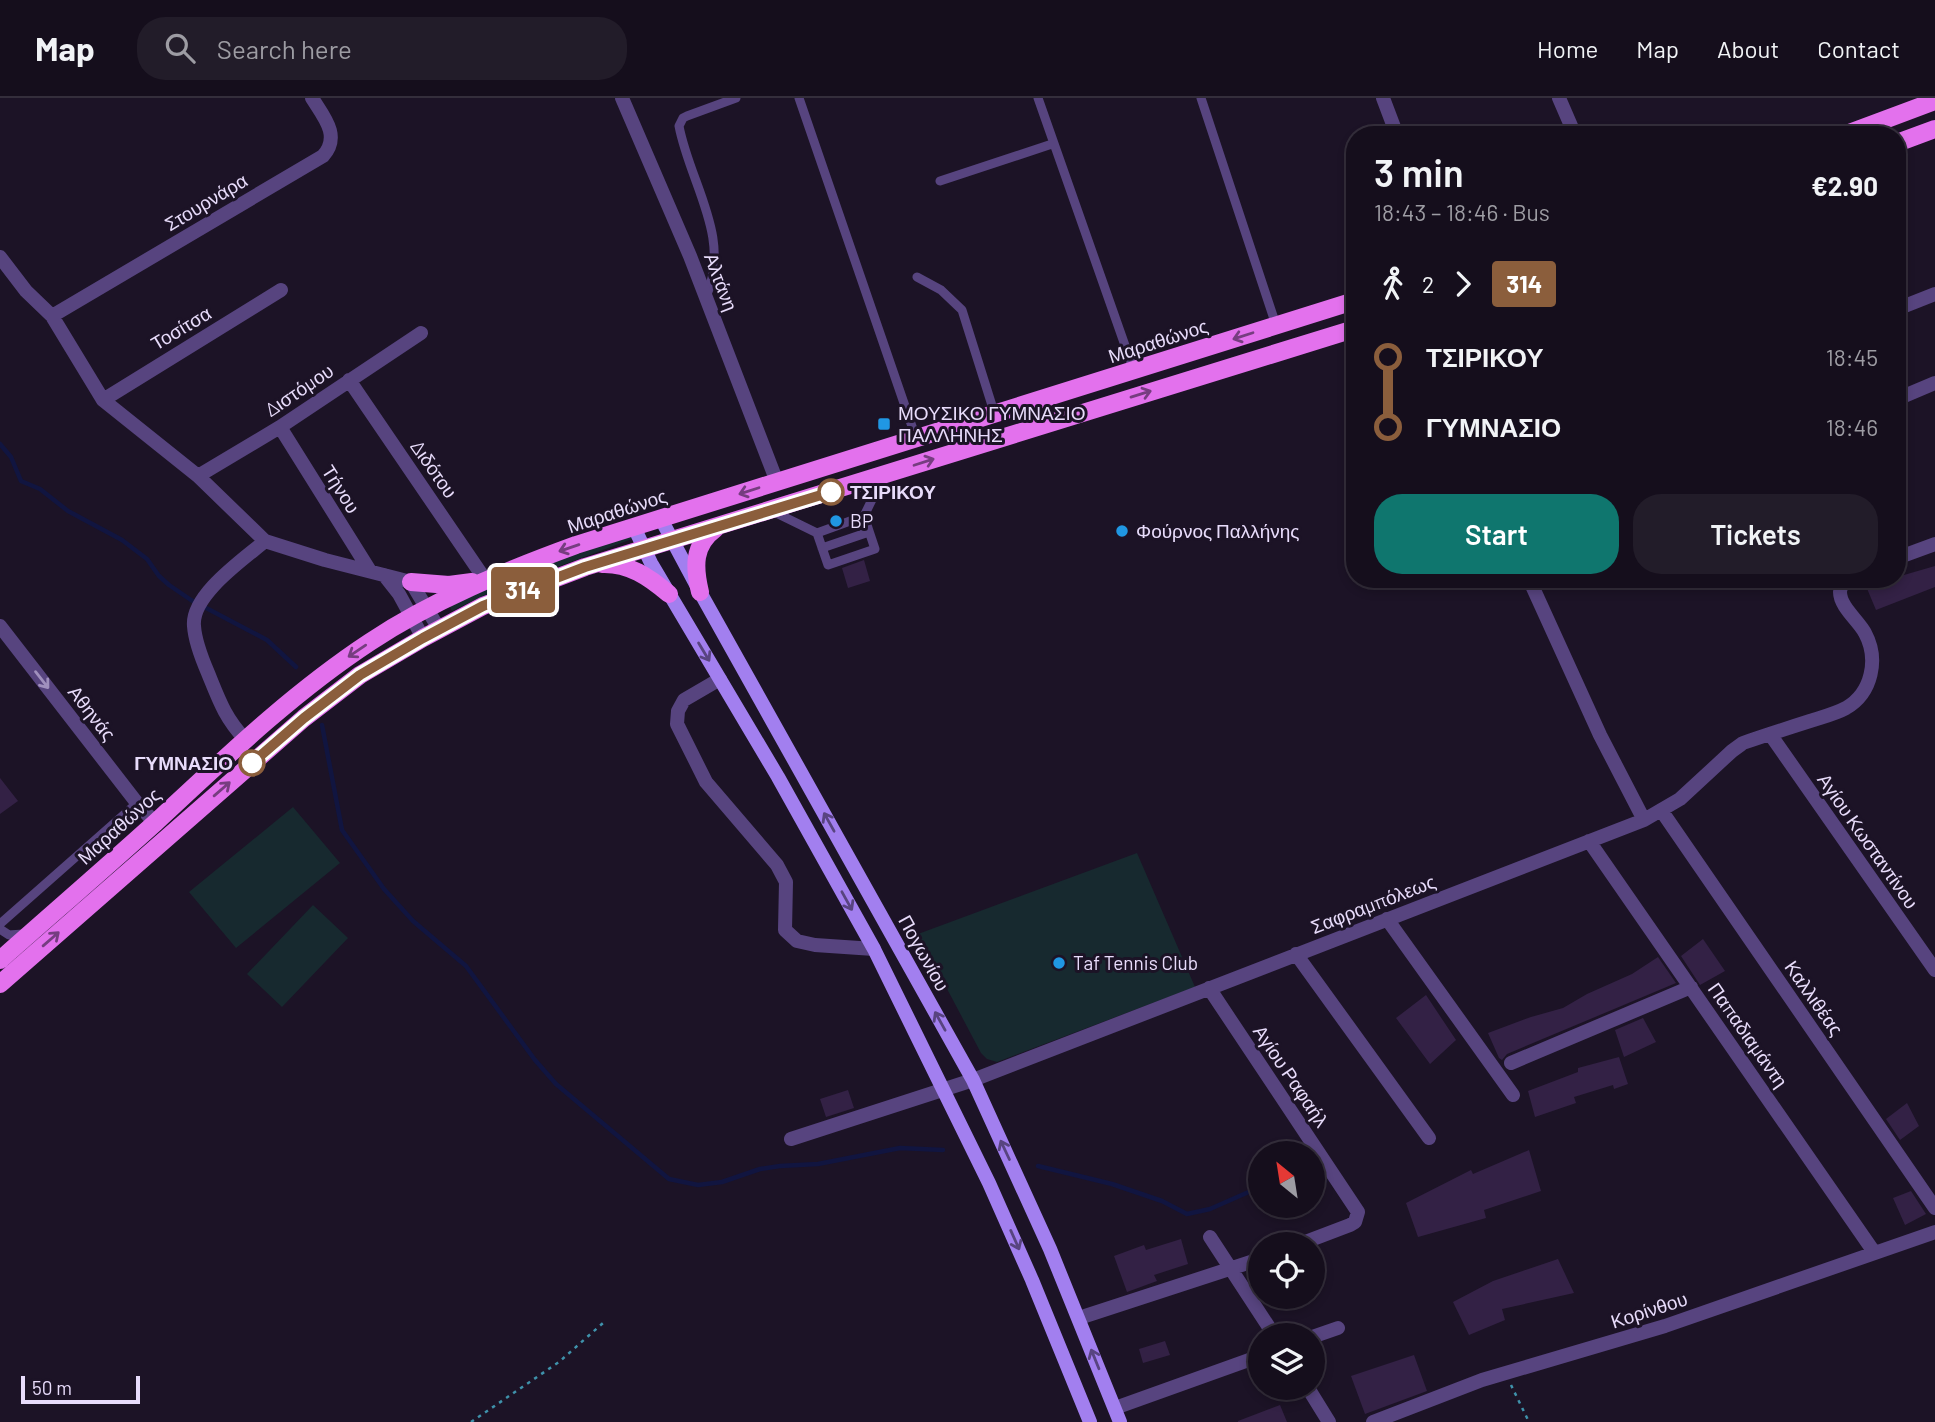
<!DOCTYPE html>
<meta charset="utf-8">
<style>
:root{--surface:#150e1c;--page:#221c29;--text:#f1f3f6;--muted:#9d9ca3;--line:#342e3b;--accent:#0f766e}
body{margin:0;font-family:Barlow,sans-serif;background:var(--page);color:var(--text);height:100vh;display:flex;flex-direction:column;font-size:26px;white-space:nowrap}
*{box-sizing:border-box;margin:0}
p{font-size:23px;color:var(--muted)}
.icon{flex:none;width:38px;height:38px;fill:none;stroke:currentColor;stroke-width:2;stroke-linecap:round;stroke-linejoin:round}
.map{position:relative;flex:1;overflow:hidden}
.drawer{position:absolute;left:1346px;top:28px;width:560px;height:462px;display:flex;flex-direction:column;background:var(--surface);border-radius:28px;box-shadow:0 4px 10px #0003,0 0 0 2px var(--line)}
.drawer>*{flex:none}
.badge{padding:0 14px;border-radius:5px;font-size:24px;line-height:46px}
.needle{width:46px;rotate:330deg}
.controls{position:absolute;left:1248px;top:1043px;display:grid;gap:14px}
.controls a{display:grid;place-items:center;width:77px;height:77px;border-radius:50%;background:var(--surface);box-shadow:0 4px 10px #0003,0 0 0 2px var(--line);font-size:35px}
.scale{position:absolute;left:21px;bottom:18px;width:119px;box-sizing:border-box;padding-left:7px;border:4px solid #e8dcfb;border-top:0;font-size:19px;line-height:24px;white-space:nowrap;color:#e8dcfb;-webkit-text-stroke:5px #1c1326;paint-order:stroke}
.map>.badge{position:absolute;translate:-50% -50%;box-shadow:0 0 0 4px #fff}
.legs{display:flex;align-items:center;gap:10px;height:77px;padding:0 28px;font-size:23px}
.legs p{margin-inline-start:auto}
.summary{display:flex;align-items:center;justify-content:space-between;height:119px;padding:0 28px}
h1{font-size:38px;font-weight:600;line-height:52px}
.button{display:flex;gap:14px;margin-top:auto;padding:14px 28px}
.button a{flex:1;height:80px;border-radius:28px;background:var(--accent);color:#fff;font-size:28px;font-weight:600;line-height:80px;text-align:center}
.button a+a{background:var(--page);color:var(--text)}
ul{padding:0 28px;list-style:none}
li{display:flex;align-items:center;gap:24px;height:70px;font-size:26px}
li i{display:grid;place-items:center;width:10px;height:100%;margin:0 9px;background:currentColor}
li i::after{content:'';width:18px;height:18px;margin:-9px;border:5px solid;border-radius:50%;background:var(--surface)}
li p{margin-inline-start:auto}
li:first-child i{background:linear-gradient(#0000 50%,currentColor 0)}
li:last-child i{background:linear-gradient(currentColor 50%,#0000 0)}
header{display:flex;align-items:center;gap:42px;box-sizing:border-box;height:98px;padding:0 35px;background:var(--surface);border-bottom:2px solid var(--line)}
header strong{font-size:33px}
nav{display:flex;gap:38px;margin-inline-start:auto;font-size:24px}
.search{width:490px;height:63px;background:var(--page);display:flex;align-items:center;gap:18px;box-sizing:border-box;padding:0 24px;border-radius:28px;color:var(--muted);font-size:26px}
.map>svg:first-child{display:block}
.green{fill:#17292f}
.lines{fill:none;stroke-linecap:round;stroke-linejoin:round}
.stream{stroke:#111540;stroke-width:4.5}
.building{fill:#332145}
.path{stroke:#3f92ab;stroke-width:2.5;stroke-dasharray:3.5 5;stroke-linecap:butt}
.lane{stroke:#57447f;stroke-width:9}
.street{stroke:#57447f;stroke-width:14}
.secondary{stroke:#a27fef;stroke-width:14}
.primary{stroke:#e371ed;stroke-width:18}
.oneway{stroke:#763d80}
.oneway2{stroke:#584480}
.oneway3{stroke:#a090bd}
.line-1-casing{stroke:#fff;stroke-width:16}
.line-1{stroke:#8b5e3c;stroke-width:10}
.poi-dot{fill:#2097e3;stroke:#1c1326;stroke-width:2.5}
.stop-1-dot{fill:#fff;stroke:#8b5e3c;stroke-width:3.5}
.labels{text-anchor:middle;stroke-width:6;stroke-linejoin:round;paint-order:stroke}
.street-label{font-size:19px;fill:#e8dcfb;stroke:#1c1326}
.poi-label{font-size:19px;fill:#e8dcfb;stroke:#1c1326;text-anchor:start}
.stop-label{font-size:19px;font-weight:bold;fill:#e8dcfb;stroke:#1c1326;text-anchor:start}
</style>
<header>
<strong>Map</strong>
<div class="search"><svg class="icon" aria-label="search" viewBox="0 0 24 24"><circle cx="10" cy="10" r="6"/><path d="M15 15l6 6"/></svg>Search here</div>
<nav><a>Home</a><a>Map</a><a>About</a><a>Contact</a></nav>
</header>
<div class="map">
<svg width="1935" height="1324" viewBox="0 0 1935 1324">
<rect width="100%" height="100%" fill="#1c1326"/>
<path class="green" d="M632,438V441L493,493L452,513L449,507L548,463Z
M293,709L340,765L236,850L189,794Z
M1137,755L1195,889L997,964L987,961L981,955L918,836Z
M313,807L348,840L282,909L247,876Z"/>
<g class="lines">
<path class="stream" d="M0,346L11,359L21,383L40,391L68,413L122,442L147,461L159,478L169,487L191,502L267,542L296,569
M322,627L342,732L384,791L413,823L466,868L535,962L556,986L669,1081L698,1087L722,1084L760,1071L780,1068L818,1066L900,1050L943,1052
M1038,1068L1112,1086L1162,1103L1187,1116L1210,1111L1260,1089
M1312,1075L1325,1083"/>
</g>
<path class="building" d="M864,462L870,483L848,490L842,470Z
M1935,468V489L1876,512L1863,481H1897V479Z
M0,680L18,703L0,716Z
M1703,841L1725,873L1700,887L1681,858Z
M1658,859L1676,885L1507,956L1502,962L1499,960L1488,935L1531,919L1563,910L1587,896L1632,876Z
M1426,897L1456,942L1430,966L1396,920Z
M1643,920L1656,944L1624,959L1615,932Z
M1619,959L1628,986L1614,991L1613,987L1574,999L1576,1005L1535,1019L1528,993L1578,974V970Z
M848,992L854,1010L826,1019L820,1001Z
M1907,1005L1919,1028L1900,1042L1886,1021Z
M1529,1052L1541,1093L1484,1112L1486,1120L1418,1139L1406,1105L1471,1072L1473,1076Z
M1911,1093L1926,1116L1905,1127L1893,1100Z
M1181,1141L1188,1166L1154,1177L1157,1183L1127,1194L1114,1158L1144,1147L1146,1152Z
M1558,1161L1574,1195L1502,1211L1505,1222L1469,1237L1453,1204L1493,1183Z
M1165,1243L1170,1257L1143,1265L1139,1251Z
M1414,1257L1427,1293L1365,1316L1351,1278Z
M1280,1307L1287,1324H1238V1323Z"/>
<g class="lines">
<path class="path" d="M1511,1287L1529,1324
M471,1324L559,1264L603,1225"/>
<path class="lane" d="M799,0L916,340
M1038,0L1134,273
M1201,0L1276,227
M940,83L1052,46
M917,179L941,192L962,212L995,317
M706,199C732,139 690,86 679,28L683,20L687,18L736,0
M772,413L817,435L864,418
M817,435L828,467L875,451L864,418L884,377
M822,450L869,434
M0,826L137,705
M0,831L9,837L23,836"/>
<path class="street" d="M622,0L690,158L777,384
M1383,0L1397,37
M1559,0L1575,37
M0,159L26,193L52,218L103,302L198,378L265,443L325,462L411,484L439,531
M1897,211L1935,196
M52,218L323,58C341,38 324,19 312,0
M349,282L486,483
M1897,301L1935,285
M103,302L281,192
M280,329L370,473
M198,378L280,329L421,235
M1897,460L1935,446
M384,477L399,496L423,540
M1529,481L1600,637L1644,722
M0,528L137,705L155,725
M720,581L684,602L678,613L677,626L706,684L777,767L786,784L785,832L797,843L815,847L874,851
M1770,636L1935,872
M245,641C225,620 219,602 208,575C202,561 195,544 194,528C191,497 244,461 265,443
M1661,712L1935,1110
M1589,743L1874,1154
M1387,821L1513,997
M1296,856L1429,1040
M1209,890L1358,1114L1355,1124L1350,1127L1300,1146
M1511,965L1691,889
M791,1041L973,982L1644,722L1680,701L1732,653L1743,645C1766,637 1788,630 1810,623C1822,619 1835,616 1846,610C1872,595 1879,561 1865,535C1859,523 1840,509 1840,494C1840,488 1844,485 1848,481
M1210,1139L1274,1237
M1079,1220L1260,1161
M1312,1239L1338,1230
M1308,1290L1329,1324
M1115,1310L1260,1258
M1373,1324L1482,1282L1665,1228L1935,1134"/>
<path class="secondary" d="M661,421L700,494L973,982L1050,1151L1120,1324
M634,429L651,465L778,679L874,851L989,1085L1032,1182L1090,1324"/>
<path class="primary" d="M1844,37L1935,3
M1897,45L1935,31
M602,466C629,465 649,479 669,496
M411,484L449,487L472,484
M700,494C694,469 693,447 715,431
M0,862C52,816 104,771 155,725C224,661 291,596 370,544C433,502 505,473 576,447L1354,203
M0,886L304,620L360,577L423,540L483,508L585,469L1354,231"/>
</g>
<defs><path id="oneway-shaft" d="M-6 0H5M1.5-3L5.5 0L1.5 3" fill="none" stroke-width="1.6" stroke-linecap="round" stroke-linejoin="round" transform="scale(1.75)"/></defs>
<g class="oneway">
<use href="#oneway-shaft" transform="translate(1243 238) rotate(162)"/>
<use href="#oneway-shaft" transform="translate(1141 296) rotate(-17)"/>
<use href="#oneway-shaft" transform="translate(924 364) rotate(-18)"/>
<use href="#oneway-shaft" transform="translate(749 393) rotate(162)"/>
<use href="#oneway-shaft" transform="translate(569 450) rotate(161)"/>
<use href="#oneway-shaft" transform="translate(357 553) rotate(146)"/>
<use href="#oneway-shaft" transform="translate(222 691) rotate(-41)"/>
<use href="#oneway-shaft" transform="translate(51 841) rotate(-41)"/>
</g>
<g class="oneway2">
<use href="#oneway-shaft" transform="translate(704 554) rotate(59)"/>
<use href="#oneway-shaft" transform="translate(829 724) rotate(-119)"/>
<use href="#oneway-shaft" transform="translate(847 803) rotate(61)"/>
<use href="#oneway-shaft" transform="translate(940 923) rotate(-119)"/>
<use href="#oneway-shaft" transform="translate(1005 1052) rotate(-115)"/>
<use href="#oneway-shaft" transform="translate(1015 1142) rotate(66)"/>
<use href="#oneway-shaft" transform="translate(1095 1261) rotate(-112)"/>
</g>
<use class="oneway3" href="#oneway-shaft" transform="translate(42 582) rotate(52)"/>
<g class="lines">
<defs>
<path id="line-1" d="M252,665L304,620L360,577L423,540L483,508L585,469L831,394"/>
</defs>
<use href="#line-1" class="line-1-casing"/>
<use href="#line-1" class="line-1"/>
</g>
<g class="poi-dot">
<rect x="877" y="319" width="14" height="14" rx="3.5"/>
<circle cx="836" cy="423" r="7"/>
<circle cx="1122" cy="433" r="7"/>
<circle cx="1059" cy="865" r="7"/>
</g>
<g class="stop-1-dot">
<circle cx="831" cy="394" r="12"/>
<circle cx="252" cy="665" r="12"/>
</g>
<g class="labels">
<g class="street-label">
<text transform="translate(206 104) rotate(-31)" y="7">Στουρνάρα</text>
<text transform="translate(721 184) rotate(69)" y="7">Αλτάνη</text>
<text transform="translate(181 230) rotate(-31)" y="7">Τοσίτσα</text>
<text transform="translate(1158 243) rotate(-18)" y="7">Μαραθώνος</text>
<text transform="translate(299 292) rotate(-34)" y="7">Διστόμου</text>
<text transform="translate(434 371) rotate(55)" y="7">Διδότου</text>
<text transform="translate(341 391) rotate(58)" y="7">Τήνου</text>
<text transform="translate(617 413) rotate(-18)" y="7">Μαραθώνος</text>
<text transform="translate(92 615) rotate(52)" y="7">Αθηνάς</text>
<text transform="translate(119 728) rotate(-42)" y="7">Μαραθώνος</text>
<text transform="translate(1868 743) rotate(55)" y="7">Αγίου Κωσταντίνου</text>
<text transform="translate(1373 806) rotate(-21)" y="7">Σαφραμπόλεως</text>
<text transform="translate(924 855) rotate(61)" y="7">Πογωνίου</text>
<text transform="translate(1814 900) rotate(55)" y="7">Καλλιθέας</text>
<text transform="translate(1748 937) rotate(55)" y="7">Παπαδιαμάντη</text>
<text transform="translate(1291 978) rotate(56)" y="7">Αγίου Ραφαήλ</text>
<text transform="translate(1649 1212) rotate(-18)" y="7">Κορίνθου</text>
</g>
<g class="poi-label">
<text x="898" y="322">ΜΟΥΣΙΚΟ ΓΥΜΝΑΣΙΟ<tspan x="898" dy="22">ΠΑΛΛΗΝΗΣ</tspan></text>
<text x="850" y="430">BP</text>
<text x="1136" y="440">Φούρνος Παλλήνης</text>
<text x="1073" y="872">Taf Tennis Club</text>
</g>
<g class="stop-label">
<text x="850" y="401">ΤΣΙΡΙΚΟΥ</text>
<text x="233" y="672" text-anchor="end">ΓΥΜΝΑΣΙΟ</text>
</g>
</g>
</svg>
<div class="controls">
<a><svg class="needle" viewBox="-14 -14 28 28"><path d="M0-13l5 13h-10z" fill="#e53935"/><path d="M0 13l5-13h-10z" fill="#9d9ca3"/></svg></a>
<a><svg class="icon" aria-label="locate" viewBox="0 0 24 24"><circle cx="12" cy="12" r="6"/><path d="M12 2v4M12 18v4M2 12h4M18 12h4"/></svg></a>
<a><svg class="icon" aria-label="layers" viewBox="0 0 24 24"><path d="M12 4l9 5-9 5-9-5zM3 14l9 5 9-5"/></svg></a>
</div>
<div class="scale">50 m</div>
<b class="badge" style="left:523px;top:492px;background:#8b5e3c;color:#fff">314</b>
<section class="drawer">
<div class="summary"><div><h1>3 min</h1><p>18:43 – 18:46 · Bus</p></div><b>€2.90</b></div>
<div class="legs"><svg class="icon" aria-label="walk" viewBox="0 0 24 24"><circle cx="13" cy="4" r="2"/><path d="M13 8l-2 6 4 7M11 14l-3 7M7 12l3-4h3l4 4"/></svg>2<svg class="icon" aria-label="forward" viewBox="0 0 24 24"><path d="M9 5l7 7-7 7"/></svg><b class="badge" style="background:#8b5e3c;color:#fff">314</b></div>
<ul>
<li><i style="color:#8b5e3c"></i><b>ΤΣΙΡΙΚΟΥ</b><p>18:45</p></li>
<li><i style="color:#8b5e3c"></i><b>ΓΥΜΝΑΣΙΟ</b><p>18:46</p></li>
</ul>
<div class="button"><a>Start</a><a>Tickets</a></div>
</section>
</div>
